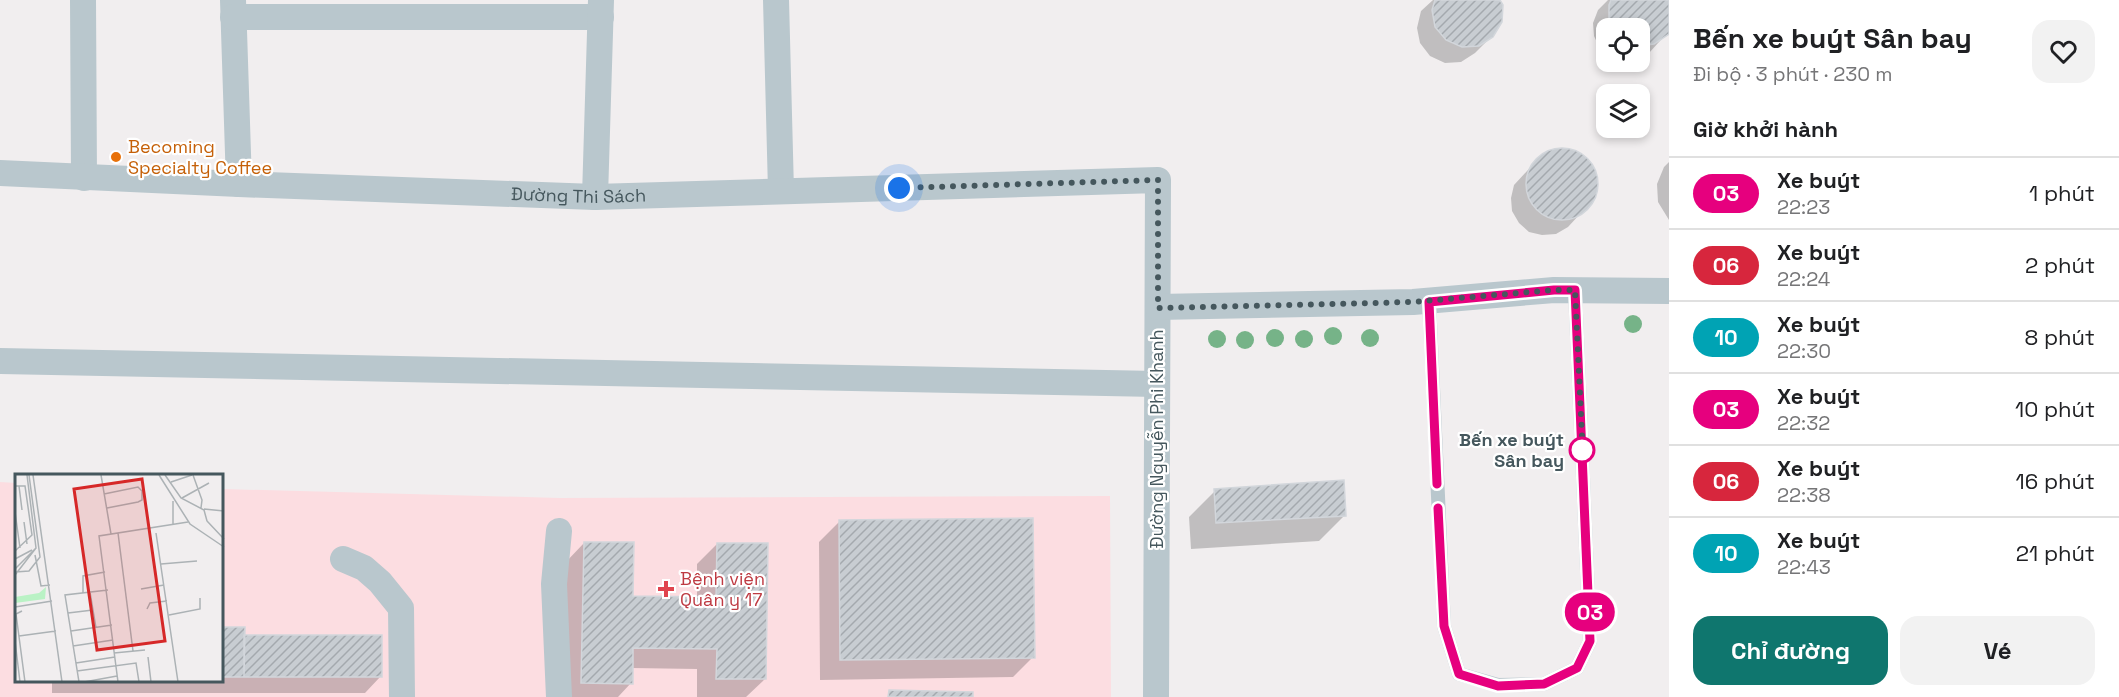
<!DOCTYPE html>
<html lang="vi">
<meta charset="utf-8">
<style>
:root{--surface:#fff;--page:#f2f2f2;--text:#202124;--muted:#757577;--line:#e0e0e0;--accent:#0f766e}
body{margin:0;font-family:"Space Grotesk",sans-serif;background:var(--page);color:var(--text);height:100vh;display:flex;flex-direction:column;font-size:22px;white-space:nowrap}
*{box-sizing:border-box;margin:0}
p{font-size:20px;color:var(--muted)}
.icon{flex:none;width:33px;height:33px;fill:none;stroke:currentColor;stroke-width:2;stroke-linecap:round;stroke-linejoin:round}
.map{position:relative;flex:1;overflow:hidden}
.panel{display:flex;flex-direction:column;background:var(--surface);width:450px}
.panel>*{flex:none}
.badge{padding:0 12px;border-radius:20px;font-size:21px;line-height:39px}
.tools{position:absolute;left:1596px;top:18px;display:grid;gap:12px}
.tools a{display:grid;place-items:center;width:54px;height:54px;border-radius:12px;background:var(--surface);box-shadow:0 3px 9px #0003;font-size:30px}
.you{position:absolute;width:30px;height:30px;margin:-15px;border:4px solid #fff;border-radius:50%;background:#1a73e8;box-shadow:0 0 0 9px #1a73e833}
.map>.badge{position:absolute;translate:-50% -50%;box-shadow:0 0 0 3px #fff}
h2{padding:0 24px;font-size:22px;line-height:54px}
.round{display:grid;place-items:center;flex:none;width:63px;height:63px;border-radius:18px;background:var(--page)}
.head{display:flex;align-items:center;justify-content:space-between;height:102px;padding:0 24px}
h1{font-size:28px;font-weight:700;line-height:45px}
.primary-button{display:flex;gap:12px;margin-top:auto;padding:12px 24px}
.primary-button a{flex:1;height:69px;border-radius:18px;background:var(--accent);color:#fff;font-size:24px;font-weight:700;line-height:69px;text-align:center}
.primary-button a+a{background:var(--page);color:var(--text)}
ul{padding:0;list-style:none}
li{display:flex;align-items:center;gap:18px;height:72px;padding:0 24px;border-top:2px solid var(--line)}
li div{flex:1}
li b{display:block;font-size:22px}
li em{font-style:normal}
li .badge{min-width:66px;font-weight:700;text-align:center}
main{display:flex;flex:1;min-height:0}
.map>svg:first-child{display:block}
.medical{fill:#fcdde1}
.shadow{fill:#0003}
.building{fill:url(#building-hatch);stroke:#d2d6db;stroke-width:1.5}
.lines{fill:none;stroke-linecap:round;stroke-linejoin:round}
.lane{stroke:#b9c7cd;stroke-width:14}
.street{stroke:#b9c7cd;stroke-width:26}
.tree{fill:#76b388}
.line-casing{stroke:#fff;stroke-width:14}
.line{stroke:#e6007e;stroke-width:9}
.walk{stroke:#45575d;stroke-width:6;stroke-dasharray:0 10.8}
.food-dot{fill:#e8710a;stroke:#fff;stroke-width:2}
.stop-dot{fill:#fff;stroke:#e6007e;stroke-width:3}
.health-dot{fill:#e0444e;stroke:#fff;stroke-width:2}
.labels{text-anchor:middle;stroke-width:4.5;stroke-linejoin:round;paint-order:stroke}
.food-label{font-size:18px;fill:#c56008;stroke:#fff;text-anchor:start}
.street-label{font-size:18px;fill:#45575d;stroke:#fff}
.stop-label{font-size:18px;font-weight:bold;fill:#45575d;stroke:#fff;text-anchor:end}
.health-label{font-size:18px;fill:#be3a42;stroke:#fff;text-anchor:start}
.inset-road{fill:none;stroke:#acb2b5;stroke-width:1.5}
.view{fill:#d62828;fill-opacity:0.15;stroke:#d62828;stroke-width:3}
.inset-edge{fill:none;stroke:#45575d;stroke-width:3}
</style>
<main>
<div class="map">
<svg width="1669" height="697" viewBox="0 0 1669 697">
<defs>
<pattern id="building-hatch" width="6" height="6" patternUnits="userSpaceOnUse" patternTransform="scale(1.5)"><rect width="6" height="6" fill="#c8cdd2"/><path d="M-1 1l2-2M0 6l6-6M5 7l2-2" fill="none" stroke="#a4a9ae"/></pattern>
</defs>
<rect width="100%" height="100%" fill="#f1eeef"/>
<path class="medical" d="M0,482L16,483V680H222V489L560,498L1110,496L1111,697H0Z"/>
<path class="shadow" d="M1433,0H1499L1492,36L1475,53L1461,62L1445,63L1430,56L1420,43L1417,28L1421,11Z
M1608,0H1669V31L1649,53L1640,58V28H1606V55L1600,49L1594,36L1593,23L1598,10Z
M1566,149L1578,153L1589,161L1595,173L1597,187L1593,200L1568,227L1556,234L1542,235L1529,232L1519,223L1512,211L1511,198L1514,185L1540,157L1552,151Z
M1669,162V220L1658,202L1657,184L1664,167Z
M1215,491L1345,515L1319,541L1191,549L1189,517Z
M839,522L1033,657L1013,677L820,680L819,542Z
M584,543L631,598H697V564L717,544L765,679L746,697H697V669L631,668V683L618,697H562L564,564Z
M222,628L243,636L381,676L365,693H52V680H222Z"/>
<path class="building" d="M1435,0H1500L1503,5L1502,22L1493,37L1479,46L1462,47L1446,40L1435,27L1432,10Z
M1611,0H1669V34L1654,44L1640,46V28H1613L1609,20V5Z
M1526 184a36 36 0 1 1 72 0a36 36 0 1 1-72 0Z
M1344,480L1346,516L1216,523L1214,489Z
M1033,518L1035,658L840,660L839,520Z
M584,542H634L633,596L716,597L717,543H768L766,679H716L717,649L633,648V684L581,683Z
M222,627H245L244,677H222Z
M244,635H382V677H244Z
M889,690L973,692V697H888Z"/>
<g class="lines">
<path class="lane" d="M1429,301L1444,626L1459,674L1498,685L1544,684L1577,668L1590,641L1575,290"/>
<g class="street">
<path d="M83,0L84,178"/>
<path d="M233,0L239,184"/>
<path d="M776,0L781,191"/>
<path d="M233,17H601"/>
<path id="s1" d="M0,173L239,184L595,197L1158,180L1156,697"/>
<path d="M595,197L601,0"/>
<path d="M1158,307L1413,302L1554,290L1669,291"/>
<path d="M0,361L1157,384"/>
<path d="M343,559L364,568L380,582L401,608L402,697"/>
<path d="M559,697L554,584L559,531"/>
</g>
</g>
<g class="tree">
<circle cx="1633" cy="324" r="9"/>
<circle cx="1333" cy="336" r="9"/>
<circle cx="1275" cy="338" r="9"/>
<circle cx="1370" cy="338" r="9"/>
<circle cx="1217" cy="339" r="9"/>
<circle cx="1304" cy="339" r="9"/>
<circle cx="1245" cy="340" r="9"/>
</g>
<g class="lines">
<defs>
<path id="line" d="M1437,484L1429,302L1554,290H1575L1590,641L1577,668L1544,684L1498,686L1459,674L1444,626L1438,508"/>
</defs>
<use href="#line" class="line-casing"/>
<use href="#line" class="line"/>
<path class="walk" d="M899,188L1158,180V308L1413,302L1554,290H1575L1583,456L1582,450"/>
</g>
<circle class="food-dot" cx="116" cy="157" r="6"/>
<circle class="stop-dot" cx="1582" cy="450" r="12"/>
<path class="health-dot" d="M663 580h6v6h6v6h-6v6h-6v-6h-6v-6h6z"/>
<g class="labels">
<g class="food-label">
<text x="128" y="153">Becoming<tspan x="128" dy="21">Specialty Coffee</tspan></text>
</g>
<g class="street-label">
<text dy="6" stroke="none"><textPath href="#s1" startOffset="579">Đường Thi Sách</textPath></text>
<text transform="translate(1157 439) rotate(-90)" y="6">Đường Nguyễn Phi Khanh</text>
</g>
<g class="stop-label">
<text x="1564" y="446">Bến xe buýt<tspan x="1564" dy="21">Sân bay</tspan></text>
</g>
<g class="health-label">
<text x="680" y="585">Bệnh viện<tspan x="680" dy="21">Quân y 17</tspan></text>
</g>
</g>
<g transform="translate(15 474)">
<rect width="208" height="208" fill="#f1eeef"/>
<path d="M31,113L30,125L0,129V123L24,119Z" fill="#baf2c5"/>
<path class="inset-road" d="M18,1L47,208M86,1L96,60M144,1L175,50L209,73M150,1L166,24L189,36L192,47M178,1L187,26L186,34M156,8L177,1M0,12H10L17,61L0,77M4,12L7,36M89,20L123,13L127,17V26L123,28L92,34M167,24L194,9M189,35L209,37M0,38L5,74M192,47L209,65M9,48L12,70M158,51V27M103,59L118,177M141,59L163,208M20,81L26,112L35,111M0,85L17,76M146,90L182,87M0,95L21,74M0,98L14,97L25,83L14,1M0,101L21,74L12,1M126,115L149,111M75,118L81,154M68,119V102L90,98M0,133L37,127M132,135L135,129L152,127M7,137L1,140L10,208M53,139L78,136M154,141L185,135V124M56,157L97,151M4,162L41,157M0,167L5,208M58,172L98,166M99,179L130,176M133,183L136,208M61,189L100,183M62,197L121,189L124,208M64,208L50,121L93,116M69,208L102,202M103,208L84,62L173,48"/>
<path class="view" d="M127,5L150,167L82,176L59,15Z"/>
<rect width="208" height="208" class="inset-edge"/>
</g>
</svg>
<div class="tools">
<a><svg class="icon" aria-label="locate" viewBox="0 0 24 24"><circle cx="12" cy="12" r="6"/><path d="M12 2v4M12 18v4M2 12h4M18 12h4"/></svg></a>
<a><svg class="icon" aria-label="layers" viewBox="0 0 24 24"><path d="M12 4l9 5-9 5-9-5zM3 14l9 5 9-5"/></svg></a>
</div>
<div class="you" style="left:899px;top:188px"></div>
<b class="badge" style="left:1590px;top:612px;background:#e6007e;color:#fff">03</b>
</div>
<section class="panel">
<div class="head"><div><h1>Bến xe buýt Sân bay</h1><p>Đi bộ · 3 phút · 230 m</p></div><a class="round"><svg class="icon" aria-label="heart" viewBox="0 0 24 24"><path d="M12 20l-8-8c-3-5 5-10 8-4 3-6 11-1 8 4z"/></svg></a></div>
<h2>Giờ khởi hành</h2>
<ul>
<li><span class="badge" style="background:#e6007e;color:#fff">03</span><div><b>Xe buýt</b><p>22:23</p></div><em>1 phút</em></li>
<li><span class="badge" style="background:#d7263d;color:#fff">06</span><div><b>Xe buýt</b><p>22:24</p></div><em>2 phút</em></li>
<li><span class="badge" style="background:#00a3b4;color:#fff">10</span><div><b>Xe buýt</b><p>22:30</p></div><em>8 phút</em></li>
<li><span class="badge" style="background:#e6007e;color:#fff">03</span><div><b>Xe buýt</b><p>22:32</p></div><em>10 phút</em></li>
<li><span class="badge" style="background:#d7263d;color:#fff">06</span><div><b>Xe buýt</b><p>22:38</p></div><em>16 phút</em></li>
<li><span class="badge" style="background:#00a3b4;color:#fff">10</span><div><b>Xe buýt</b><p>22:43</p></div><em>21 phút</em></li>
</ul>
<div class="primary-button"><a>Chỉ đường</a><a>Vé</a></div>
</section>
</main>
